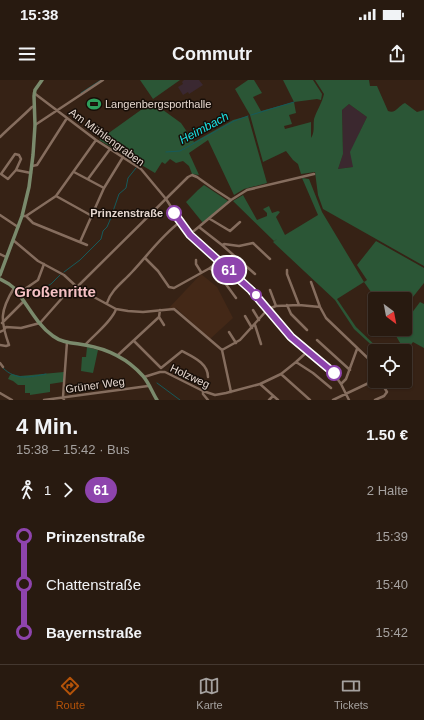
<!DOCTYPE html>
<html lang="de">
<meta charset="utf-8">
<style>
:root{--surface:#281a10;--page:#302319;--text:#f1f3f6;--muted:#a5a19f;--line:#443830;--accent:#b45309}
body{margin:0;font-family:Arial,sans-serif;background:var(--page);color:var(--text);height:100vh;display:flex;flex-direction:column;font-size:15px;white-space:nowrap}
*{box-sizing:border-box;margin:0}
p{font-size:13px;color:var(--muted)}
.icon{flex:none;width:22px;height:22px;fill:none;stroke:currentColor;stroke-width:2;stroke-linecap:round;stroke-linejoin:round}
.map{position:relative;height:320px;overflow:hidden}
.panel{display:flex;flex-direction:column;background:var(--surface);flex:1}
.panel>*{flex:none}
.badge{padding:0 8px;border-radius:13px;font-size:14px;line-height:26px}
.needle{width:26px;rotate:148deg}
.buttons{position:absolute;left:368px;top:212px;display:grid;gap:8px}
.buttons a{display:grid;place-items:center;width:44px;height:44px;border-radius:4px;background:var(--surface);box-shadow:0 1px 3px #0004,0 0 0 1px var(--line);font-size:20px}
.map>.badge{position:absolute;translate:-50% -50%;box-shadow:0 0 0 2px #fff}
.legs{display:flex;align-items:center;gap:6px;height:44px;padding:0 16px;font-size:13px}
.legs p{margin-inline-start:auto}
.headline{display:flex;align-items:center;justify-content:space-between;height:68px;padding:0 16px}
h1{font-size:22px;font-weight:600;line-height:30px}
ul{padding:0 16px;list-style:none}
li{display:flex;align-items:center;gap:14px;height:48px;font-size:15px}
li i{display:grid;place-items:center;width:6px;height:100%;margin:0 5px;background:currentColor}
li i::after{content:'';width:10px;height:10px;margin:-5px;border:3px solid;border-radius:50%;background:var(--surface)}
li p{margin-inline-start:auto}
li:first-child i{background:linear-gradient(#0000 50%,currentColor 0)}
li:last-child i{background:linear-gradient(currentColor 50%,#0000 0)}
.status{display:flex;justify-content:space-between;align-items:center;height:28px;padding:0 20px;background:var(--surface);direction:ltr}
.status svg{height:11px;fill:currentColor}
header{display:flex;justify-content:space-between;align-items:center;height:52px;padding:0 16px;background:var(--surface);font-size:18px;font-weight:600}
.tabs{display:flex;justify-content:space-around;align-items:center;height:56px;border-top:1px solid var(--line);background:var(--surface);font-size:11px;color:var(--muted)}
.tabs a{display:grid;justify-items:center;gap:2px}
.tabs .active{color:var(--accent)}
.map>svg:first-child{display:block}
.commercial{fill:#3b282f}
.industrial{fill:#3a2831}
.built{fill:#432817}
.green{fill:#2b5636;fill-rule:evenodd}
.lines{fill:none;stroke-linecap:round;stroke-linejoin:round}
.stream{stroke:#165a5b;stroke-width:1}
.street{stroke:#856d5e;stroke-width:2.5}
.secondary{stroke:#7a8a6c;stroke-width:3.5}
.line-1-casing{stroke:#fff;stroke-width:9}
.line-1{stroke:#8e44ad;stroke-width:6}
.stop-1-dot{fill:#fff;stroke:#8e44ad;stroke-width:2}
.labels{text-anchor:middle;stroke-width:3;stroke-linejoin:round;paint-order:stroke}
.poi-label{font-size:11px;fill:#e5d7cf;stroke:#170e08;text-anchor:start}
.street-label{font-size:11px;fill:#e5d7cf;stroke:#170e08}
.stop-label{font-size:11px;font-weight:bold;fill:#e5d7cf;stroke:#170e08;text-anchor:end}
.water-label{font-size:12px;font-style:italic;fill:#1ae1e4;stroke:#170e08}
.district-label{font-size:15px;font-weight:bold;fill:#f5c1c4;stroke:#170e08}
</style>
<div class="status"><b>15:38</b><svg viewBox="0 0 49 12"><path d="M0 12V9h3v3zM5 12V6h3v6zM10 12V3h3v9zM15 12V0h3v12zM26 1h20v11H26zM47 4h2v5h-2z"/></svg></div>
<header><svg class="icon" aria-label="menu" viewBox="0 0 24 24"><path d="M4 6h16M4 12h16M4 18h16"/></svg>Commutr<svg class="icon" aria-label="share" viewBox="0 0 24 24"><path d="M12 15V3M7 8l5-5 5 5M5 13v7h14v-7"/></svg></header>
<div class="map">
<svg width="424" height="320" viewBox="0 0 424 320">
<rect width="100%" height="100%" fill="#362215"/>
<path class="commercial" d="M349,24L367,37L359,54L353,87L338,89L343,74L342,30Z"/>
<path class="industrial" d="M184,0H199L203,5L189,14L188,12L183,15L178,7L183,4L182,2Z"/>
<path class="built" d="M201,194L217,207L233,238L210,259L176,228L168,229Z"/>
<path class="green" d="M140,0H180L153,19Z
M248,0H254L262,13L253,17L261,31L294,22L283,0H313L322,14L321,20L317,19L294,22L296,33L289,35L292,44L284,46L285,49L311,42V58C315,52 313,46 314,39C317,30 322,23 324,14L315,0H369L370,6H377L388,31C396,34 398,26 405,23L417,32L424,30V186L323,129L318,115L315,92L301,94L298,84L293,80L286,71L263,82L250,35L235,9ZM349,24L367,37L350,72L353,87L338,89L343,74L342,30Z
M152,22L181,43L194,62L233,40L248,36L267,103L244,109L234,115L208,60L189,73L199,95L192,94L189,86L183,81L176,83L170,79L165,84L162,82L155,93L99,60Z
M302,98L309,99L322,132L364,202L367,200L357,185L376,161L424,188V203L405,227V219H376L364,202L337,219L356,247L381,271H378L354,249L335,220L273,162L277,159L274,161L233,121L243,115L257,140L267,136V133L263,129L269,126L272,133L278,131L280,132L276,137L285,155L318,135Z
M204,105L228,121L203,143L186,122L198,110Z
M420,222L424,224V268L413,262L405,272V271H401L403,268L392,249H405V242Z
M87,267L98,270L93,293L81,291L82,277H86Z
M64,292L63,302L50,304V312L30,315V313H25V305H18L13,301L8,299L10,295L12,294L20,296Z"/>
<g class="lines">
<path class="stream" d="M81,13L101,0
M251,35L294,22
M166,72L180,71L234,41L248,36
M64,192L80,180L101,159L103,151L107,147L110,140L119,114L126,108L128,98L136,88
M38,211L51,204L60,195
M3,288C16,301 30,297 46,294
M157,303L180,320"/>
<path class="street" d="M34,13L96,60L141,89L166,119L189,155L251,210L291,257L332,291L341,304L349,320
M35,45L103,0
M0,57C10,47 21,38 32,27L34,26
M32,86L37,85L67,38
M16,90L21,79L19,75L15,74L1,94L8,99L16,90L31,93
M74,92L104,108
M88,99L110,69
M56,116L92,136
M0,135L18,147
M22,136H26L56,116L96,60
M26,136L33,143L87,165
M210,139L230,151L240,142
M199,147L222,165L255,194
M189,155L231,120
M13,160L38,181L64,195L77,207L92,216L116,229L128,231L143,232L174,229L222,270L231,312
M80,162L104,108L123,77
M222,165L224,164L239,166L253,163L270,179
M0,174L6,177
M145,178L158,191L169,207L174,208L210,188L219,181
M196,180V184L201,192
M210,188L225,203L236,218
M287,190V194L299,225
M311,202L320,227L326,238L375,285
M270,210L276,226
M19,213L38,200L44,184
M107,223C111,210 123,202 132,192C148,175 161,156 180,142
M287,225L291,234L307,250
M253,230L259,240
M245,236L252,248
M159,237L164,245
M2,243L24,221
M255,245L261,264
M0,252L4,250L6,247L21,248L40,243L63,217L77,207L188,97L192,95L197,97L214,109L231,120L247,110L314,94
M229,252L236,263
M317,260L350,290
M134,261L161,288L182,271C193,277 208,283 208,297
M0,265L6,266L9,265C0,240 0,231 14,208
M85,265C93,256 113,240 116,229
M222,270L240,260L268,229L276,226L299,225L320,227
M118,275L159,237L160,230
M296,282L313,293L331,308
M0,283L3,287
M281,294L310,320
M144,297L160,292H165L203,311L215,315L226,313L260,304L278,320
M260,304L281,294L296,282L308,271
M341,304L346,299L357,269
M203,311V314L208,320
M0,313L12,320
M44,320L148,306
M64,320L63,317L67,262
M269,320L273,316
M333,320L375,300
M375,320L384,316L387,312L384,307L376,301"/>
<path class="secondary" d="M0,195L22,136L29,107L33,75L35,45L34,16L35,10L42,0
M0,199L9,204L14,208C27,223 36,244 53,256C62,263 74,263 85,265C108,269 127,278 143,296C149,303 152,312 157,320"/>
</g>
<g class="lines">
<defs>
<path id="line-1" d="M174,133L190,155L251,210L291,257L334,293"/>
</defs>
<use href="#line-1" class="line-1-casing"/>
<use href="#line-1" class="line-1"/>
</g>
<defs>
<symbol id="stadium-bare" viewBox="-9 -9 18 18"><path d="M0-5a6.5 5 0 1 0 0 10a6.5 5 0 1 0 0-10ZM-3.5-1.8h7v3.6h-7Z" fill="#2e9e5b" stroke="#170e08" stroke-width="2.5" paint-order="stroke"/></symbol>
</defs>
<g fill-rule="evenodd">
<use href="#stadium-bare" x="84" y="14" width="20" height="20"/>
</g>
<g class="stop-1-dot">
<circle cx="174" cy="133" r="7"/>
<circle cx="256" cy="215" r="5"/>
<circle cx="334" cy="293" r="7"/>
</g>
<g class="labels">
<g class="poi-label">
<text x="105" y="28">Langenbergsporthalle</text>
</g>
<g class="street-label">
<text transform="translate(107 57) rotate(36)" y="4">Am Mühlengraben</text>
<text transform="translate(190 296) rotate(25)" y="4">Holzweg</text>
<text transform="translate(95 305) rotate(-8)" y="4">Grüner Weg</text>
</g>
<g class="stop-label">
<text x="163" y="137">Prinzenstraße</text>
</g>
<g class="water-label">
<text transform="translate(204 48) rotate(-28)" y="4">Heimbach</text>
</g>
<g class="district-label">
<text x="55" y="217">Großenritte</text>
</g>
</g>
</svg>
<div class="buttons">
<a><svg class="needle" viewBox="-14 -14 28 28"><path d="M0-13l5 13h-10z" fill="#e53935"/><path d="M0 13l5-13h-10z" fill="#a5a19f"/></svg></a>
<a><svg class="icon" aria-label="locate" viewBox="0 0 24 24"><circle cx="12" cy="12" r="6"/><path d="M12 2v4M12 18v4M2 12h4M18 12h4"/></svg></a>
</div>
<b class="badge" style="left:229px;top:190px;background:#8e44ad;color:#fff">61</b>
</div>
<section class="panel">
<div class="headline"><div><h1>4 Min.</h1><p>15:38 – 15:42 · Bus</p></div><b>1.50 €</b></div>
<div class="legs"><svg class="icon" aria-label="walk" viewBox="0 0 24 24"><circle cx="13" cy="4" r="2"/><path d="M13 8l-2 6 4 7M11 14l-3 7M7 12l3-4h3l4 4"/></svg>1<svg class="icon" aria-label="forward" viewBox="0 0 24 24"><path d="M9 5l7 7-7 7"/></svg><b class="badge" style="background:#8e44ad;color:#fff">61</b><p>2 Halte</p></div>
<ul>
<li><i style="color:#8e44ad"></i><b>Prinzenstraße</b><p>15:39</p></li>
<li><i style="color:#8e44ad"></i><span>Chattenstraße</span><p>15:40</p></li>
<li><i style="color:#8e44ad"></i><b>Bayernstraße</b><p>15:42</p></li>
</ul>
</section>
<nav class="tabs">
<a class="active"><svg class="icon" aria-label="directions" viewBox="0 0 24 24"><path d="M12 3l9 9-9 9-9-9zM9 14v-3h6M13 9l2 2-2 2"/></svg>Route</a>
<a><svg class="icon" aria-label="map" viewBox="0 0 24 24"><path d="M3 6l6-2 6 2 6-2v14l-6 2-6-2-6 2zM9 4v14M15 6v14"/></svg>Karte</a>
<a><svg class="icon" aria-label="tickets" viewBox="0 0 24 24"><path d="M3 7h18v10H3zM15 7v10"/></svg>Tickets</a>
</nav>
